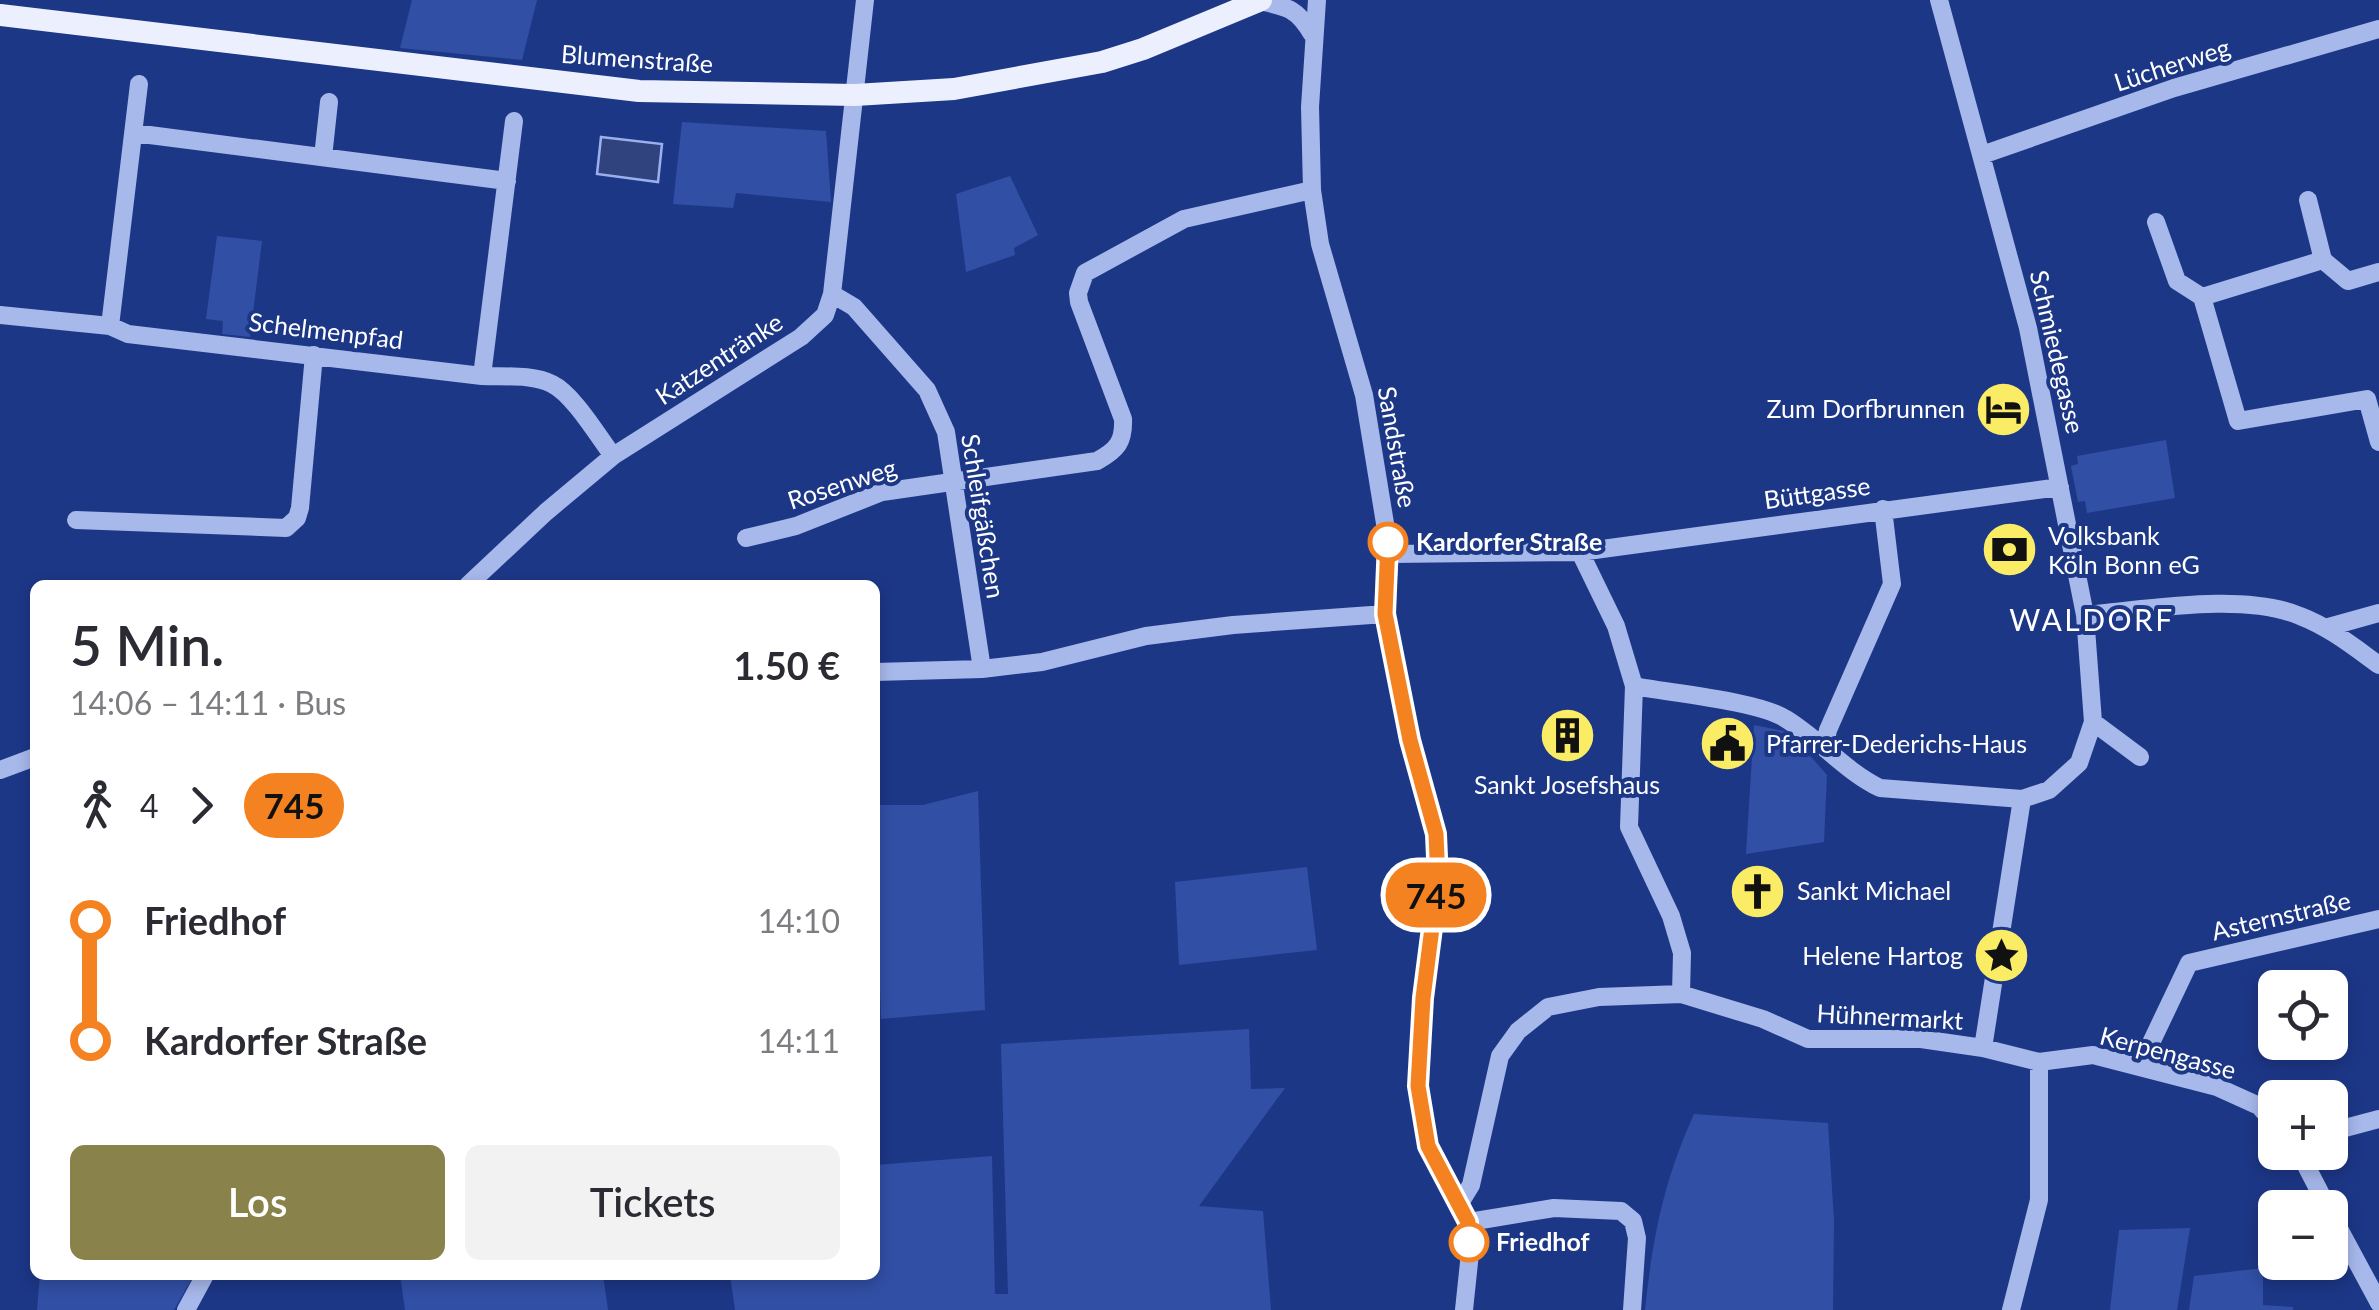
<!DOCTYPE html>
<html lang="de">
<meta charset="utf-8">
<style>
:root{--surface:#fff;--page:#f2f2f3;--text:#2b2b33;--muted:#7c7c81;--accent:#89824a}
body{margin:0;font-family:Lato,sans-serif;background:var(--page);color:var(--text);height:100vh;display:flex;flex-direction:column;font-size:38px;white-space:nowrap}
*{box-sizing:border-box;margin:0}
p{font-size:32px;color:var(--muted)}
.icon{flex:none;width:55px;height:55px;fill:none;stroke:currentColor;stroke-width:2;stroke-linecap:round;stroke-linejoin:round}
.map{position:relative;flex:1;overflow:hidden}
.drawer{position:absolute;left:30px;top:580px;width:850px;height:700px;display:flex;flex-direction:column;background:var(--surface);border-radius:15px;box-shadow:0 5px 15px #0003}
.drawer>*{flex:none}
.badge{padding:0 20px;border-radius:32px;font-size:35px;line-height:65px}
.controls{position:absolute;left:2258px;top:970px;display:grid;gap:20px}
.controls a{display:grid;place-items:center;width:90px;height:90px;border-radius:15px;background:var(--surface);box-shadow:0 5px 15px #0003;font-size:50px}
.map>.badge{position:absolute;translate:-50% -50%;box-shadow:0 0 0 5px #fff}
.legs{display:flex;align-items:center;gap:15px;height:110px;padding:0 40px;font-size:32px}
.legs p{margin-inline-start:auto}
.overview{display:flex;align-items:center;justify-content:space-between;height:170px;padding:0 40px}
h1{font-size:55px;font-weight:600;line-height:75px}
.button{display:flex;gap:20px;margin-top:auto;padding:20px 40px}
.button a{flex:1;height:115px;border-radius:15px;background:var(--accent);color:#fff;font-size:40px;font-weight:600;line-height:115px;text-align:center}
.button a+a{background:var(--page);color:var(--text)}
ul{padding:0 40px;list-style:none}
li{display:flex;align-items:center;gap:35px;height:120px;font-size:38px}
li i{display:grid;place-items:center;width:15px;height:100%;margin:0 12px;background:currentColor}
li i::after{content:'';width:25px;height:25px;margin:-12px;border:8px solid;border-radius:50%;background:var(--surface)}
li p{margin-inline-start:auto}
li:first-child i{background:linear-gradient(#0000 50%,currentColor 0)}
li:last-child i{background:linear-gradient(currentColor 50%,#0000 0)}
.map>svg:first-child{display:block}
.green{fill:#314fa5}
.water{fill:#30437f;stroke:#9ab0ed;stroke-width:2.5}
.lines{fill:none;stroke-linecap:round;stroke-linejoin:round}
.minor{stroke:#a7b8eb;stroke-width:18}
.major{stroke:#ebeffe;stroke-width:22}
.line-1-casing{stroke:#fff;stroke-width:22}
.line-1{stroke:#f58220;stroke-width:15}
.stop-1-dot{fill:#fff;stroke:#f58220;stroke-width:5}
.labels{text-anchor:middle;stroke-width:8;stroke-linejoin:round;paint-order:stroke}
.street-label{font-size:25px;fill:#fff;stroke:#1d3787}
.poi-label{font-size:25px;fill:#fff;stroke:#1d3787;text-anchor:start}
.stop-label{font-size:25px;font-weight:bold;fill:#fff;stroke:#1d3787;text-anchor:start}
.quarter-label{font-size:30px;letter-spacing:2.5px;fill:#fff;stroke:#1d3787}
</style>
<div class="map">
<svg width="2379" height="1310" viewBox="0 0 2379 1310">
<rect width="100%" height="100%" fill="#1d3787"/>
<path class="green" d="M412,0H537L522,60L400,48Z
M682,122L826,131L831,202L736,193L733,208L673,204Z
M1010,176L1038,235L1014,248L1015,255L966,272L956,194Z
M217,236L262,241L250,337L222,334L223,321L206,319Z
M2166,440L2175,498L2087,513L2085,501L2078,502L2071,466L2078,464L2077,456Z
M1754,725L1789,732L1827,775L1824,842L1746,854Z
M978,791L985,1010L881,1019L880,988H875V805H923Z
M1307,867L1317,950L1179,965L1175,882Z
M1249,1029L1251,1089L1285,1088L1199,1206L1263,1211L1271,1310H735L730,1275H875V1165L992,1156L995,1294H1008L1001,1044Z
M1694,1114L1828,1123L1834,1221L1833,1310H1645C1653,1236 1663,1183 1694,1114Z
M2190,1228L2177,1310H2110L2119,1230Z
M2263,1268V1305L2293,1307V1310H2189L2194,1276Z
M40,1275H194L174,1310H37Z
M400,1275H603L608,1310H405Z"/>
<path class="water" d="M601,137L662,144L658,182L597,174Z"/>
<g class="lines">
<path class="minor" d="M1317,0L1310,107L1312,190L1320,244L1364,395L1390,554L1385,614L1410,740L1436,834L1438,881L1423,997L1417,1086L1428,1146L1469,1222L1470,1253L1464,1310
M1939,0L2028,328L2085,615L2093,722L2079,763L2049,790L2022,799L1983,1048
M1259,1C1287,7 1297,8 1312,34
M134,133L507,181
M1982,155L2174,88L2379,29
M323,157L329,102
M2308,200L2323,260
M2156,222L2177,281L2202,297
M2379,272L2348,281L2323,260L2202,297L2238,421L2367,399L2379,442
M832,294L854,307L927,390L946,432L982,669
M0,315L110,326L128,334L482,376C504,377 533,374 552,384C573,394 598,436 613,456
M110,326L139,84
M482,376L514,121
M76,520L286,528L297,518L300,508L314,355
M746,538L796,526L882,492L1097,461C1117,450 1124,442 1123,419L1079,302L1078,293L1085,273L1184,219L1312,190
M1580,552L1616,626L1634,686L1629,827L1671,916L1682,953L1681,994
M1390,554L1580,552L2060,487
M468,585L546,512L613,456L801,337L825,315L832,294L865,0
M2085,615C2146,610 2243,592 2300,616C2329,627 2354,647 2379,665
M2325,628L2379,613
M875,672L982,669L1042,662L1146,636L1233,625L1385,614
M1634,686C1670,693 1759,701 1786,719C1820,740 1845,771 1880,788L2022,799
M2093,722L2140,757
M1824,748L1828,730L1892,584L1883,509
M0,770L35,757
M2140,1066L2189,963L2379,919
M2330,1132L2379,1119
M2299,1152L2328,1208
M1460,1203L1471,1185L1500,1056L1518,1031L1548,1007L1599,997L1681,994L1763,1019L1808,1039H1921L1983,1048L2039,1062L2093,1055L2217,1087L2259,1106L2275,1124
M2330,1212L2379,1303
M1469,1222L1554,1208L1621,1211L1633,1221L1637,1238L1632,1310
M186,1310L205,1275
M2011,1310L2039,1200V1062"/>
<path class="major" d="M0,15L639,91L855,95L954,89L1102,62L1143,49L1261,0"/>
</g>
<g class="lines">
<defs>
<path id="line-1" d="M1388,542L1385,614L1410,740L1436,834L1438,881L1423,998L1418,1086L1428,1146L1468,1222L1469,1242"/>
</defs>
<use href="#line-1" class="line-1-casing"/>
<use href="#line-1" class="line-1"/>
</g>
<defs>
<symbol id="hotel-disc" viewBox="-11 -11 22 22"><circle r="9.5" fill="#fbec65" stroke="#1d3787"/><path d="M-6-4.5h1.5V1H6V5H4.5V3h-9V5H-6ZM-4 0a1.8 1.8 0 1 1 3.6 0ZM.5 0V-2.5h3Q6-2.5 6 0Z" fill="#111"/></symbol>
<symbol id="bank-disc" viewBox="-11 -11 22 22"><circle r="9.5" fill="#fbec65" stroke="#1d3787"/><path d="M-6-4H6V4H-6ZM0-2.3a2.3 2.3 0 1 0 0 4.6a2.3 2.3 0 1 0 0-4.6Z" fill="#111"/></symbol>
<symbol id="building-disc" viewBox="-11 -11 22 22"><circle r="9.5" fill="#fbec65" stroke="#1d3787"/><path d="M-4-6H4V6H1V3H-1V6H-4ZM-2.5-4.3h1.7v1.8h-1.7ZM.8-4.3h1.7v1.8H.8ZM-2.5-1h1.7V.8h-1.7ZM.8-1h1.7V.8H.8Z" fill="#111"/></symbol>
<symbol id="civic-disc" viewBox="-11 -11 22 22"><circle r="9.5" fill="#fbec65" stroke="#1d3787"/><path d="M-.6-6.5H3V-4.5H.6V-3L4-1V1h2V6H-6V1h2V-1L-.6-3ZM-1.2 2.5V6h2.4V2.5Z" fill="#111"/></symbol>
<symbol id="church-disc" viewBox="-11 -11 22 22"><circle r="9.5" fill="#fbec65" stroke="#1d3787"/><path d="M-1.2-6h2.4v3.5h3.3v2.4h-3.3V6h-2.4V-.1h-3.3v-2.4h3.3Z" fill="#111"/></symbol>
<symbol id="sight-disc" viewBox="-11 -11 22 22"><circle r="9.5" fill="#fbec65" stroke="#1d3787"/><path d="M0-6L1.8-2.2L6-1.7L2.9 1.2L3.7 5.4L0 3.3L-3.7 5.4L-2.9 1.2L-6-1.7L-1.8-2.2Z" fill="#111"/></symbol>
</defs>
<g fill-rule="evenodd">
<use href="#hotel-disc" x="1972" y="378" width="63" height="63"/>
<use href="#bank-disc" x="1978" y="518" width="63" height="63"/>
<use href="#building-disc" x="1536" y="704" width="63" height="63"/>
<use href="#civic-disc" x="1696" y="712" width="63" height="63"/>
<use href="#church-disc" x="1726" y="860" width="63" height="63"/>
<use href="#sight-disc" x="1970" y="924" width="63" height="63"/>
</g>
<g class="stop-1-dot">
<circle cx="1388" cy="542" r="18"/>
<circle cx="1469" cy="1242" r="18"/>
</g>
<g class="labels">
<g class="street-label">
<text transform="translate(637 59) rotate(4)" y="9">Blumenstraße</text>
<text transform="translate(2172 65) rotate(-18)" y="9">Lücherweg</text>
<text transform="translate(326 331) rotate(7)" y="9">Schelmenpfad</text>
<text transform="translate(2057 352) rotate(77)" y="9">Schmiedegasse</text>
<text transform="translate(719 359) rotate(-33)" y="9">Katzentränke</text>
<text transform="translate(1397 447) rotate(80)" y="9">Sandstraße</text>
<text transform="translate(842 484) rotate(-18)" y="9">Rosenweg</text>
<text transform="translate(1817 493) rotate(-8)" y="9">Büttgasse</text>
<text transform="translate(983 516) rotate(81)" y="9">Schleifgäßchen</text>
<text transform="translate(2281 916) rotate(-13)" y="9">Asternstraße</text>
<text transform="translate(1890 1017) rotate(3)" y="9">Hühnermarkt</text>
<text transform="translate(2168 1053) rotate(15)" y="9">Kerpengasse</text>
</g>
<g class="poi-label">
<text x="1965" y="418" text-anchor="end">Zum Dorfbrunnen</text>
<text x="2048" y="545">Volksbank<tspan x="2048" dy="29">Köln Bonn eG</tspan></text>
<text x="1766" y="753">Pfarrer-Dederichs-Haus</text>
<text x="1567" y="794" text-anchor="middle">Sankt Josefshaus</text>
<text x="1797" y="900">Sankt Michael</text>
<text x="1963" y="965" text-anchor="end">Helene Hartog</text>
</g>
<g class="stop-label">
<text x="1416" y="551">Kardorfer Straße</text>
<text x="1496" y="1251">Friedhof</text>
</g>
<g class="quarter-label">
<text x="2092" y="631">WALDORF</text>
</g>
</g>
</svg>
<div class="controls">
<a><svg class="icon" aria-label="locate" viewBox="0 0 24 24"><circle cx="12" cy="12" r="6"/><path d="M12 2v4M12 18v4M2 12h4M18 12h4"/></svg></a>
<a>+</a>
<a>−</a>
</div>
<b class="badge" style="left:1436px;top:895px;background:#f58220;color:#111">745</b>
<section class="drawer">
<div class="overview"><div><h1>5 Min.</h1><p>14:06 – 14:11 · Bus</p></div><b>1.50 €</b></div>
<div class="legs"><svg class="icon" aria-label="walk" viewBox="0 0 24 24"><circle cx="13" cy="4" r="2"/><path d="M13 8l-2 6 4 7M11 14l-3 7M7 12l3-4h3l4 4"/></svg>4<svg class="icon" aria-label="forward" viewBox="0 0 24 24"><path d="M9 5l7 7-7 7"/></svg><b class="badge" style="background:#f58220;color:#111">745</b></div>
<ul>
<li><i style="color:#f58220"></i><b>Friedhof</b><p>14:10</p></li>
<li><i style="color:#f58220"></i><b>Kardorfer Straße</b><p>14:11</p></li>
</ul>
<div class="button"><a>Los</a><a>Tickets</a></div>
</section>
</div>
